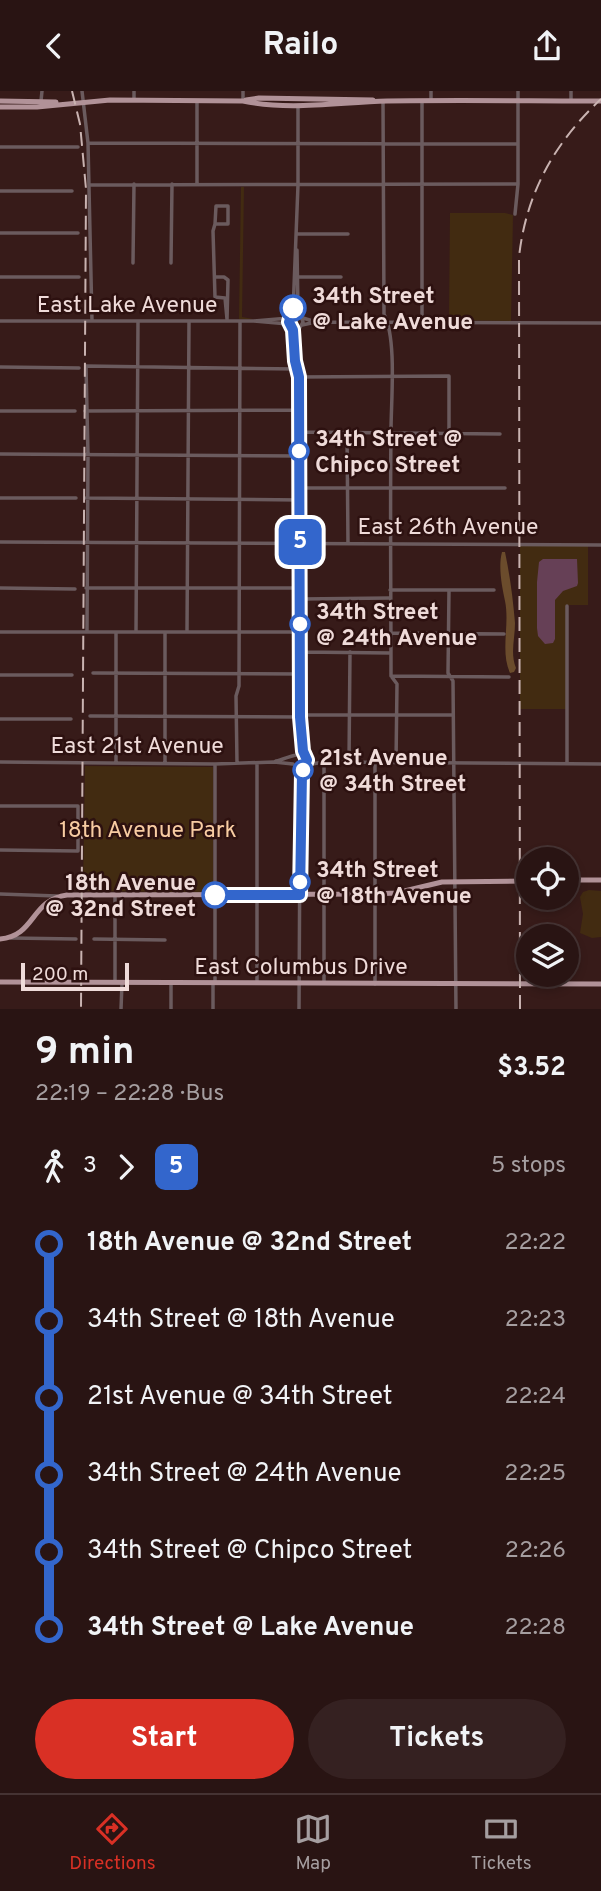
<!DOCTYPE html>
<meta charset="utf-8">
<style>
:root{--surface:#291413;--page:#352121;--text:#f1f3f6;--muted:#a59ea0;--line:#453333;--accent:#d93025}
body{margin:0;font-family:Overpass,sans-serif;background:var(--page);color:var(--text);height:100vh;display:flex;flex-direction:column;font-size:26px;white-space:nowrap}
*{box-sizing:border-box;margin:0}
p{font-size:23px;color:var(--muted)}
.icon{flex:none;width:38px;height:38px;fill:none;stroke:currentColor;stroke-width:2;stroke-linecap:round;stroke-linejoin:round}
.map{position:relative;height:918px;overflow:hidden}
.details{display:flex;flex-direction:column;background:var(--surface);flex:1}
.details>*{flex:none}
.badge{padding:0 14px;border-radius:10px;font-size:24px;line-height:46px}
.buttons{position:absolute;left:516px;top:756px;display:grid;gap:14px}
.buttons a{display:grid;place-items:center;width:63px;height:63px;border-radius:50%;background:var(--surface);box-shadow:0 4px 10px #0003,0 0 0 2px var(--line);font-size:35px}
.scale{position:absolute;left:21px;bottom:18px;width:108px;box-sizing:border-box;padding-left:7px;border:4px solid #efdbd9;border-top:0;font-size:19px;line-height:24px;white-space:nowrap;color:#efdbd9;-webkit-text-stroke:5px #2d1110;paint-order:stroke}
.map>.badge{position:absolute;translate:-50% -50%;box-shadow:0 0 0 4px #fff}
.legs{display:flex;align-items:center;gap:10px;height:77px;padding:0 35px;font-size:23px}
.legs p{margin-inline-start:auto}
.headline{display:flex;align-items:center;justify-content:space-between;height:119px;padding:0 35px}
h1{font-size:38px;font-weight:700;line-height:52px}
.primary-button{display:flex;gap:14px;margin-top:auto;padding:14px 35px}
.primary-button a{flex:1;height:80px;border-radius:42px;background:var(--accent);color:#fff;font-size:28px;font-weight:700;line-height:80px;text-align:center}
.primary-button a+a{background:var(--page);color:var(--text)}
ul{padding:0 35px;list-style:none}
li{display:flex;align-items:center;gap:24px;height:77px;font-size:26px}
li i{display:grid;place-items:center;width:10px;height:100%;margin:0 9px;background:currentColor}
li i::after{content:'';width:18px;height:18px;margin:-9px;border:5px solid;border-radius:50%;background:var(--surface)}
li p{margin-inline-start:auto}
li:first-child i{background:linear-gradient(#0000 50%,currentColor 0)}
li:last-child i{background:linear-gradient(currentColor 50%,#0000 0)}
header{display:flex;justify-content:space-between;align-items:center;height:91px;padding:0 35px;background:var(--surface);font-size:32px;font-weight:700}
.menu{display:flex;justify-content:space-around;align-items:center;height:98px;border-top:2px solid var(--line);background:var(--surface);font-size:19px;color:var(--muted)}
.menu a{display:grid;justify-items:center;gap:4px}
.menu .active{color:var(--accent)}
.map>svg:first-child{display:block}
.green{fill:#422b11}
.forest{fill:#6b4c2c}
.water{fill:#664056}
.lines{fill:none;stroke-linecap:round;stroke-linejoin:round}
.minor{stroke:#6b5b5e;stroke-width:3.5}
.major{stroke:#b19298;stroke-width:5}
.rail{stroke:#c9b3b1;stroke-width:2;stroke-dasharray:14 7;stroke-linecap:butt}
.line-1-casing{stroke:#fff;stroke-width:16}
.line-1{stroke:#36c;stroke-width:10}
.stop-1-dot{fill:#fff;stroke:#36c;stroke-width:3.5}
.labels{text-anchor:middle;stroke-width:5;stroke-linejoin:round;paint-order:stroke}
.stop-label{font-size:23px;font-weight:bold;fill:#efdbd9;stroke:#2d1110;text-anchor:start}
.street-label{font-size:23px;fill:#efdbd9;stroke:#2d1110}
.park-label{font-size:23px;fill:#f8cca2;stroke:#2d1110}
</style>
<header><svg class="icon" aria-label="back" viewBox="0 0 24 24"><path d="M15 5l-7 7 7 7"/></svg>Railo<svg class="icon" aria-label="share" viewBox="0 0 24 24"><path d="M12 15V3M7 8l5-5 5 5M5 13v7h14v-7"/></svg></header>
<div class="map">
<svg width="601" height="918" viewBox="0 0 601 918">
<rect width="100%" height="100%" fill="#371b19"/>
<path class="green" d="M241,96H244L242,226L253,228H239Z
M450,122H505L513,124L511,230L449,229Z
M520,452H588V514H567L566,618H520Z
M85,675L213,676V801L83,800Z
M589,799L601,800V846L592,847L580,842L583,823L580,806L583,801Z"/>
<path class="forest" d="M502,461H505C510,485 513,508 515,532C515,548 510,562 516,577L514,581L510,582C500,560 510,534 505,510C502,496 498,476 502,461Z"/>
<path class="water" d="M543,468H577L578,492L577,495L563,500L555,509V548L553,552L545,553L538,545L537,537V491L539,471Z"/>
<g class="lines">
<path class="minor" d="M82,0L88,52L92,230
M243,0V10
M134,8V0
M41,10L42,0
M431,10V0
M571,10V0
M383,11L384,223C397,248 391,310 391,340C390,422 391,503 391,585L397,593L396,672
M88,52L518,53
M0,56H78
M197,93V10
M89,94L518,93
M0,100H72
M515,123L518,93V0
M215,133H228V115H216L215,133L213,140L215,206L225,207L227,228
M0,142H78
M296,143H348
M297,159L298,217L303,231L298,240L297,273
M133,172L134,93
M171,172L172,93
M0,186H79
M215,186H224L228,189L227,229
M299,186H341
M303,227L316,231
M0,230H254L288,233
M254,230L289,227
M422,231V10
M302,234L316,231L601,232
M0,276L79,277
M299,286L449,285V342
M0,320H75
M85,320L299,319
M299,341L500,343
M347,342L348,452
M0,363L299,365
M299,397H505
M0,407H76
M86,407L300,409
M0,451L601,454
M0,497L75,498
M86,497H300
M390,499H494
M449,499L448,582L453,590L456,918
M301,508L389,507
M567,515V673
M87,540L88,364L86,275L298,278
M0,541H299
M116,541V672
M136,541L138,231
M165,541V673
M187,541L189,231
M391,542L504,543
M300,561L391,562
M93,582L300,583
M0,584H72
M391,585L509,586
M300,624H453
M90,625L300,626
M0,628H71
M300,628L303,660L307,669L305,675
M297,663L300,626L299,286L295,270L293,239L288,229L293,221L298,94V16
M276,670C285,668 296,662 304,663
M0,671L215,673L274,671L293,673
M324,671V891
M349,671L350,561
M237,672L236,605L239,595L240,230
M257,672V891
M306,674L324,671L601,673
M295,676L300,735L299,918
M0,715H78V760L0,759
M301,729L304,676
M0,803L57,805
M115,804V890
M11,847L76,848
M94,848L165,849
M215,891V673
M171,893V918
M213,893V918
M375,893V672
M121,918L122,892"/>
<path class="major" d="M246,9L259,7L373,9
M0,10L56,11
M0,16H37L110,9L243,10C290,20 340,11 387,10C458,9 530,10 601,10
M567,789H601
M0,848C36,845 30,809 67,804L374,803L396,802L442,791L528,790
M0,891L601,893"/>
<path class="rail" d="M72,0L80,33L86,98L81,918
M520,918L519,166C526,102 555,51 601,8"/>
</g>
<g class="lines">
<defs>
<path id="line-1" d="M215,804H300L302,682L307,669L303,660L300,626L299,286L295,270L293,239L289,231L293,217"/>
</defs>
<use href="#line-1" class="line-1-casing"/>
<use href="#line-1" class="line-1"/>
</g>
<g class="stop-1-dot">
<circle cx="293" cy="217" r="12"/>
<circle cx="299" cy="360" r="9"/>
<circle cx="300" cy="533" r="9"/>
<circle cx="303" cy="679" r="9"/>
<circle cx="300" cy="791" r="9"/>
<circle cx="215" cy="804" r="12"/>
</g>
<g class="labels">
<g class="stop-label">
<text x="312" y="212">34th Street<tspan x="312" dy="26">@ Lake Avenue</tspan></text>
<text x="315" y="355">34th Street @<tspan x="315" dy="26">Chipco Street</tspan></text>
<text x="316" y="528">34th Street<tspan x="316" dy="26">@ 24th Avenue</tspan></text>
<text x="319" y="674">21st Avenue<tspan x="319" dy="26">@ 34th Street</tspan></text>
<text x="316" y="786">34th Street<tspan x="316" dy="26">@ 18th Avenue</tspan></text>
<text x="196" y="799" text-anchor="end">18th Avenue<tspan x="196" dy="26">@ 32nd Street</tspan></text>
</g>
<g class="street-label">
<text x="127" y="221">East Lake Avenue</text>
<text x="448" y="443">East 26th Avenue</text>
<text x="137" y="662">East 21st Avenue</text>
<text x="301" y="883">East Columbus Drive</text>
</g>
<g class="park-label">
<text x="148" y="746">18th Avenue Park</text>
</g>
</g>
</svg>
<div class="buttons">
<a><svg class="icon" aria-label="locate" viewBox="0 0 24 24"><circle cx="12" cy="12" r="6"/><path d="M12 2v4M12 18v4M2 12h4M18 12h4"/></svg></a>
<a><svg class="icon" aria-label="layers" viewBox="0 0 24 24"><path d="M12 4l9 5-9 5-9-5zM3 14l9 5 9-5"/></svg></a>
</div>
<div class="scale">200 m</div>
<b class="badge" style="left:300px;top:451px;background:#36c;color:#fff">5</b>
</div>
<section class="details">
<div class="headline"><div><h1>9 min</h1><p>22:19 – 22:28 · Bus</p></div><b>$3.52</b></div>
<div class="legs"><svg class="icon" aria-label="walk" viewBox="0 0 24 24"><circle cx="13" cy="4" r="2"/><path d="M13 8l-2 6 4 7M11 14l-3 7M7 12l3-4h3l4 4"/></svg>3<svg class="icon" aria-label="forward" viewBox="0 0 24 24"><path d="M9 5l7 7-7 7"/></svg><b class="badge" style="background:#36c;color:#fff">5</b><p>5 stops</p></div>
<ul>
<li><i style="color:#36c"></i><b>18th Avenue @ 32nd Street</b><p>22:22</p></li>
<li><i style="color:#36c"></i><span>34th Street @ 18th Avenue</span><p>22:23</p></li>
<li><i style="color:#36c"></i><span>21st Avenue @ 34th Street</span><p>22:24</p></li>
<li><i style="color:#36c"></i><span>34th Street @ 24th Avenue</span><p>22:25</p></li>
<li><i style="color:#36c"></i><span>34th Street @ Chipco Street</span><p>22:26</p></li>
<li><i style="color:#36c"></i><b>34th Street @ Lake Avenue</b><p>22:28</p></li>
</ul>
<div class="primary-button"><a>Start</a><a>Tickets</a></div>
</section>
<nav class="menu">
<a class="active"><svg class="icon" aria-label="directions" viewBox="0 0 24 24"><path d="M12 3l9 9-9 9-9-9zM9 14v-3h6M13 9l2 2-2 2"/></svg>Directions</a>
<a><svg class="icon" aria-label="map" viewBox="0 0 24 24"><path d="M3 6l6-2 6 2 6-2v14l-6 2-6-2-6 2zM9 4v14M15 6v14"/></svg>Map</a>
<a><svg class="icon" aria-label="tickets" viewBox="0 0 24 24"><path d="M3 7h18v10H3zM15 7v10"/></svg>Tickets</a>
</nav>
